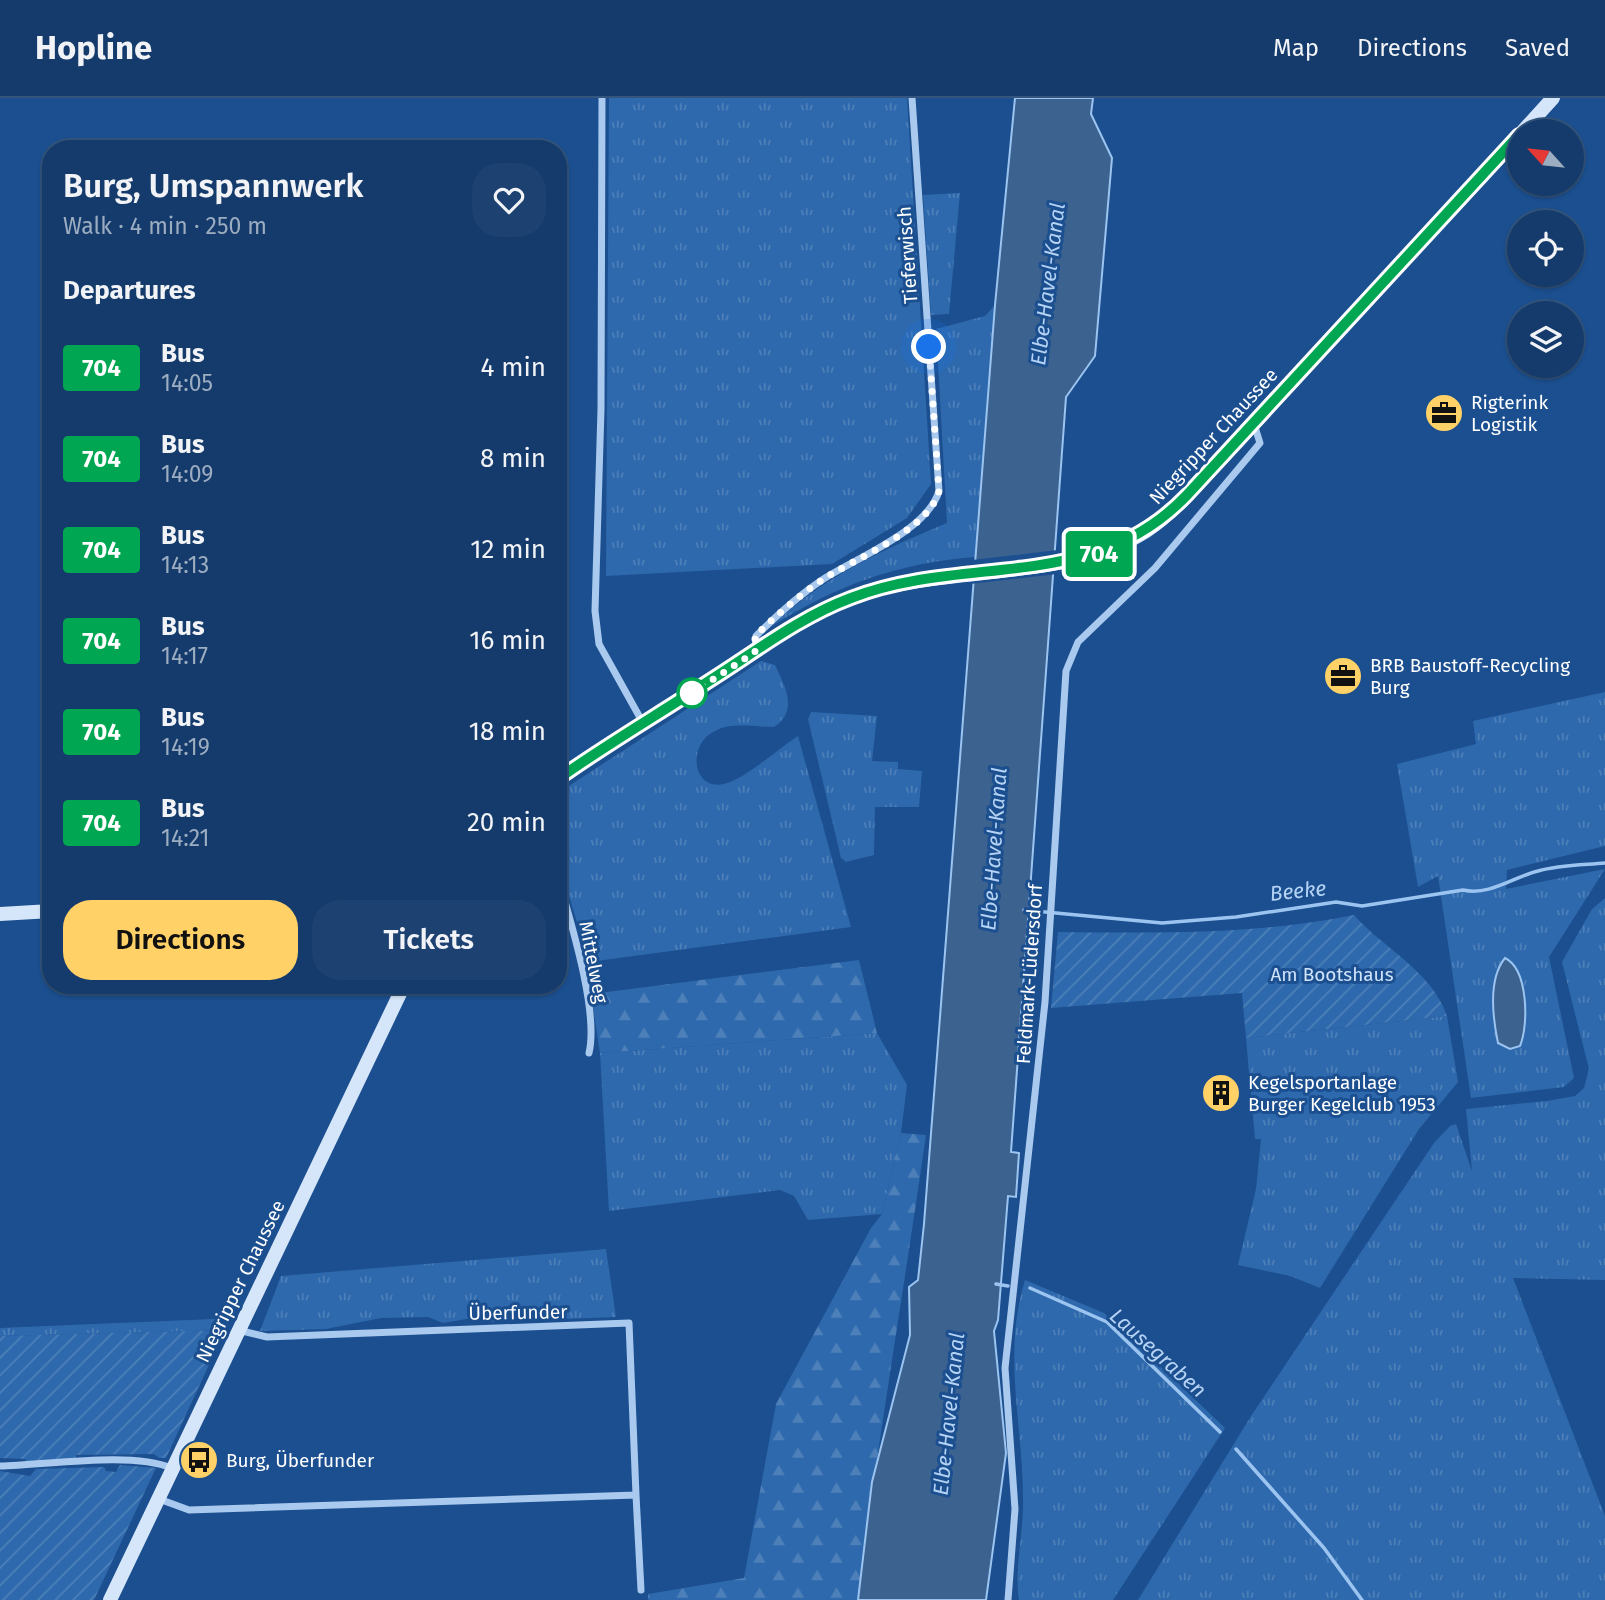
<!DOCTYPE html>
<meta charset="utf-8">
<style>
:root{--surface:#143b6b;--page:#1d4271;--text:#f1f3f6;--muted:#9dadc1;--line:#33557e;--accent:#ffd166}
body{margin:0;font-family:"Fira Sans",sans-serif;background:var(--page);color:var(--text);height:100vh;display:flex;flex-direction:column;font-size:26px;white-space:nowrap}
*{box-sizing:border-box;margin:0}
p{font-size:23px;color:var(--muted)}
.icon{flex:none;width:38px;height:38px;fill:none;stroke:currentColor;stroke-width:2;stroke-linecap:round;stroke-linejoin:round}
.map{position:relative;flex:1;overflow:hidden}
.side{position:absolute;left:42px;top:42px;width:525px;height:854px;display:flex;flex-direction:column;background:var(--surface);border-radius:28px;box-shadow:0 2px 5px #0004,0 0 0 2px var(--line)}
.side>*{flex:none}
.badge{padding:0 14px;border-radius:5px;font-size:24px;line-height:46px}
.needle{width:46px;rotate:297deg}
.buttons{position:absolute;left:1507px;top:21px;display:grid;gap:14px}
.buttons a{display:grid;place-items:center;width:77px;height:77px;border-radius:50%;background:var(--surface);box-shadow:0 2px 5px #0004,0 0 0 2px var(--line);font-size:35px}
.you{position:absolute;width:35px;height:35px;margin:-18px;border:5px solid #fff;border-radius:50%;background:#1a73e8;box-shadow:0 0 0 10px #1a73e833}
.map>.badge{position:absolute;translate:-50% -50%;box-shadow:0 0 0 4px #fff}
h2{padding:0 21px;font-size:26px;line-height:63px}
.round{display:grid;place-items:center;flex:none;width:74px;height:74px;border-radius:28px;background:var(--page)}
.overview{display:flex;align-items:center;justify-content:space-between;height:119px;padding:0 21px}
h1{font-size:33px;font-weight:600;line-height:52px}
.button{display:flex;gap:14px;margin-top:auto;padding:14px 21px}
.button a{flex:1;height:80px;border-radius:28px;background:var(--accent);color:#111;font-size:28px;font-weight:600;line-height:80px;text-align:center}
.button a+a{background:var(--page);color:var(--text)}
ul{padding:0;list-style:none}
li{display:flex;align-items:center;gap:21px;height:91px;padding:0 21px}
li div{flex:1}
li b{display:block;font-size:26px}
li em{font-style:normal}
li .badge{min-width:77px;font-weight:700;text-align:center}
header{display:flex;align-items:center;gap:42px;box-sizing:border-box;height:98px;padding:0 35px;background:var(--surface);border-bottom:2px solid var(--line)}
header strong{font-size:33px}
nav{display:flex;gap:38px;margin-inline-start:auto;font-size:24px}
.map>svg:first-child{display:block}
.grass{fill:url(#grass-tufts)}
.forest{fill:url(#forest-firs)}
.garden{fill:url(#garden-furrows)}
.water{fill:#3c6290;stroke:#9cc4f0;stroke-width:2}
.pier{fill:#1b4f8f}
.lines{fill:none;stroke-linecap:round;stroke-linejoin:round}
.stream{stroke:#9cc4f0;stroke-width:3.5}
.street{stroke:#a9c9ee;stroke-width:7}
.secondary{stroke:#d6e6fa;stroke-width:14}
.line-casing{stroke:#fff;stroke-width:16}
.line{stroke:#00a651;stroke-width:10}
.walk{stroke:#fff;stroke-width:7;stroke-dasharray:0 12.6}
.stop-dot{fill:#fff;stroke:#00a651;stroke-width:3.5}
.labels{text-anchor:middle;stroke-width:6;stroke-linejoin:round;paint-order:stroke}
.street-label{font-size:19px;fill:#fff;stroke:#1b4f8f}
.poi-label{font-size:19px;fill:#fff;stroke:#1b4f8f;text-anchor:start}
.park-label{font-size:19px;fill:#cfe3fa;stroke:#1b4f8f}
.water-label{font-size:21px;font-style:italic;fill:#b5d3f5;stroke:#1b4f8f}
</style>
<header>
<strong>Hopline</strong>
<nav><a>Map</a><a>Directions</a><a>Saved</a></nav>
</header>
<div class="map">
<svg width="1605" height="1502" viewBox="0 0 1605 1502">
<defs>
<pattern id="grass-tufts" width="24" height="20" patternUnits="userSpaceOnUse" patternTransform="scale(1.75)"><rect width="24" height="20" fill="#2e69ad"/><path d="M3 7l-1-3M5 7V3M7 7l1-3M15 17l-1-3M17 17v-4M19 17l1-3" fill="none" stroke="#4d80b9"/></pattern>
<pattern id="forest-firs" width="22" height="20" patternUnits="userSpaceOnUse" patternTransform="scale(1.75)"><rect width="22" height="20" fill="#2e69ad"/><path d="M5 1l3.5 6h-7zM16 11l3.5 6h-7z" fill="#4d80b9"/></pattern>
<pattern id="garden-furrows" width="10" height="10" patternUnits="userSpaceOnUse" patternTransform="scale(1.75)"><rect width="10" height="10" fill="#2e69ad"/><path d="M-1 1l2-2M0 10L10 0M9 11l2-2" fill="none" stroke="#4d80b9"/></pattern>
</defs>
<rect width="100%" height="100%" fill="#1b4f8f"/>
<path class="grass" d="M609,0H907L931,386L907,420L832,466L606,478Z
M960,95L949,216L931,217L923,97Z
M995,207L975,459C898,465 837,487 772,528C821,480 884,451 947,425L936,231L985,218Z
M761,563L775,567C785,588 799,613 774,629C756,629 731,624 715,633C684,648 694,699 730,684C752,675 778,651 798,638L851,829L589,864L558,762V695Z
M1605,594V748L1507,772L1506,791L1605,771L1549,859L1574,980L1564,989L1471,1000L1438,778L1418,789L1397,666L1476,646L1473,623Z
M811,614L877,618L872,663L898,664V671L922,673L919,709H875L874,757L846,764L841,760L808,621Z
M1605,800V1182L1513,1180L1605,1418V1502H1138L1251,1318L1434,1045L1450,1028L1456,1026L1472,1073L1466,1011L1547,1003L1575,998L1584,990L1589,971L1562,864L1592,811Z
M1447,918L1458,984L1419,1031L1320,1190L1290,1178L1238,1167L1256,1091L1261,1041H1255L1246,940Z
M877,935L907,987L901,1035L882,1116L808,1122L794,1098L780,1092L609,1113L600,955Z
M606,1151L616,1219L491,1224L472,1220L443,1225L428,1219L381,1220L326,1231L260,1233L281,1178Z
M1025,1182L1104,1215L1225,1330L1113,1502H1019C1014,1468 1024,1435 1023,1400C1023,1326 1002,1256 1025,1182Z
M243,1193L225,1232L0,1238V1230L214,1221L228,1212Z"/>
<path class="forest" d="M859,862L877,935L600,955L591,896Z
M901,1035L926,1037C904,1192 877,1347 858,1502H648V1496L744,1480L776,1306L871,1130L882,1116Z"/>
<path class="garden" d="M1354,817C1385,852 1432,873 1447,918L1246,940L1242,895L1051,910L1058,834C1161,835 1252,837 1354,817Z
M225,1232L166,1360H159L154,1356L76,1357L75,1362L26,1364L25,1361L0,1360V1238Z
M120,1367L156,1370L94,1502H0V1373L30,1378L36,1371L104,1369L106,1373L116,1374Z"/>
<path class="water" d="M1015,0H1093L1091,16L1112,60L1095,258L1066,299L1011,1054L1019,1055L1016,1099L1008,1098L998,1222L994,1233L1006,1355L986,1502H858L872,1384L910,1237L909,1189L918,1182L924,1126L995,207Z
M1505,860C1528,871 1529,926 1520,948L1510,951L1498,945C1493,921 1488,881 1505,860Z"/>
<path class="pier" d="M1058,452L1057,476L970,486L972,462Z"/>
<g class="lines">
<path class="stream" d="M1024,812L1162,825L1236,819L1336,804L1362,808L1463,792C1490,798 1513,779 1538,773C1559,767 1583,767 1605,765
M996,1186L1008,1188
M1030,1190L1107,1224L1220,1334
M1236,1351L1324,1450L1362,1502"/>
<path class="street" d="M602,0L601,311L595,513L599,546L643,625
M755,553L756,538C776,518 798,498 822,482C856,460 927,433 939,393L912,0
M558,779C570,822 599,913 589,955
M0,1368C48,1367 130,1353 172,1370
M636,1397L641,1492
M159,1401L189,1412L636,1397L629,1225L267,1239L238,1232
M1008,1502L1015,1411L1005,1270L1045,904L1066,573L1078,544L1155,470L1260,345L1254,326"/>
<path class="secondary" d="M1523,33L1553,0
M558,681C606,646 659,616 709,583C754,554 800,519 850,500C941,466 1057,484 1138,438C1161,425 1180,405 1198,386L1519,37
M0,816L51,813
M110,1502L404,887"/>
</g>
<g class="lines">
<defs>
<path id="line" d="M558,681C607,646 659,616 709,583C755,554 800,519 851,500C968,455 1093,496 1187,397L1519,37"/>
</defs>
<use href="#line" class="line-casing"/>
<use href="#line" class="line"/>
<path class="walk" d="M692,595L755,554V538C776,518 798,498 822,482C855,460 928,433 939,393L929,249"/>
</g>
<defs>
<symbol id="office-disc" viewBox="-11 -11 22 22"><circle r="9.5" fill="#ffd166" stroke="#1b4f8f"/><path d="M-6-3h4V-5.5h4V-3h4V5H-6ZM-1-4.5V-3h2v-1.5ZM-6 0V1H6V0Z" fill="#111"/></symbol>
<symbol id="building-disc" viewBox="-11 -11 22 22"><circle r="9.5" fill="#ffd166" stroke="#1b4f8f"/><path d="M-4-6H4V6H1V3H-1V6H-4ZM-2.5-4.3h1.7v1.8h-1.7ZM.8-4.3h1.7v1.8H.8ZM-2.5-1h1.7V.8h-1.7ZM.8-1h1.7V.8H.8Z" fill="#111"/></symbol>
<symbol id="bus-disc" viewBox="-11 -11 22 22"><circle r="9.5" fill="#ffd166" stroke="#1b4f8f"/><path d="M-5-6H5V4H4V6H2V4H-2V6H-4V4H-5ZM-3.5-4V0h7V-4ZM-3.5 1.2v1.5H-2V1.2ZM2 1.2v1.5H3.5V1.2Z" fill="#111"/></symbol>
</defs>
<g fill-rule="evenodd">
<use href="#office-disc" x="1422" y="293" width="44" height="44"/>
<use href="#office-disc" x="1321" y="556" width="44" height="44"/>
<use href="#building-disc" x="1199" y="973" width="44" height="44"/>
<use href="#bus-disc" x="177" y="1340" width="44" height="44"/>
</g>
<circle class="stop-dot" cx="692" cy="595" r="14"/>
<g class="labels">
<g class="street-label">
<text transform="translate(907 157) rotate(-94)" y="7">Tieferwisch</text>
<text transform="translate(1213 338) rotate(-47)" y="7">Niegripper Chaussee</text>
<text transform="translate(594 864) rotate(79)" y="7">Mittelweg</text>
<text transform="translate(1029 876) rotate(-86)" y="7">Feldmark-Lüdersdorf</text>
<text transform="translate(240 1183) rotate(-64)" y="7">Niegripper Chaussee</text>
<text transform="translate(518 1214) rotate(-1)" y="7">Überfunder</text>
</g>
<g class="poi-label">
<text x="1471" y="311">Rigterink<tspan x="1471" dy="22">Logistik</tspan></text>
<text x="1370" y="574">BRB Baustoff-Recycling<tspan x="1370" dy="22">Burg</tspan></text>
<text x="1248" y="991">Kegelsportanlage<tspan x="1248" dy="22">Burger Kegelclub 1953</tspan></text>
<text x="226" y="1369">Burg, Überfunder</text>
</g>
<g class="park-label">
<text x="1332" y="883">Am Bootshaus</text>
</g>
<g class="water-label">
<text transform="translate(1048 186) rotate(-83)" y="7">Elbe-Havel-Kanal</text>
<text transform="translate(994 751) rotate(-86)" y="7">Elbe-Havel-Kanal</text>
<text transform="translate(1298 793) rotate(-6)" y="7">Beeke</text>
<text transform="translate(1158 1255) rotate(42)" y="7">Lausegraben</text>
<text transform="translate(949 1316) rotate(-84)" y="7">Elbe-Havel-Kanal</text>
</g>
</g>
</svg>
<div class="buttons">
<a><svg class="needle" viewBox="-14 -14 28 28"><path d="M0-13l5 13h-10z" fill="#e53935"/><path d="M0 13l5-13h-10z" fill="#9dadc1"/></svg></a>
<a><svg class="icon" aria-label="locate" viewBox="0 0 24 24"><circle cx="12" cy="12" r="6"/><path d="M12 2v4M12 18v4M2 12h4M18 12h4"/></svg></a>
<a><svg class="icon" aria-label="layers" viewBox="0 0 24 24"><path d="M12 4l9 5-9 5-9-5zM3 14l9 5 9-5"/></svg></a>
</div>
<div class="you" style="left:929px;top:249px"></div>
<b class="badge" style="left:1099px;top:456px;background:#00a651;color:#fff">704</b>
<section class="side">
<div class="overview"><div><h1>Burg, Umspannwerk</h1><p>Walk · 4 min · 250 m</p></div><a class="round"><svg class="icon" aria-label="heart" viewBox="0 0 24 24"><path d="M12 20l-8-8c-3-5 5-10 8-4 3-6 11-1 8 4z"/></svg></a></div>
<h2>Departures</h2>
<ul>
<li><span class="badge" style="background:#00a651;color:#fff">704</span><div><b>Bus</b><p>14:05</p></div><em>4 min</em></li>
<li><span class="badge" style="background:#00a651;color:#fff">704</span><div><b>Bus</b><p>14:09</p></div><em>8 min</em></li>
<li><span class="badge" style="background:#00a651;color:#fff">704</span><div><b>Bus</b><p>14:13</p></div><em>12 min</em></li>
<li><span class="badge" style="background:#00a651;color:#fff">704</span><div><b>Bus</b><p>14:17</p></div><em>16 min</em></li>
<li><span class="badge" style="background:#00a651;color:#fff">704</span><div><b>Bus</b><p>14:19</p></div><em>18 min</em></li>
<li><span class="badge" style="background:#00a651;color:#fff">704</span><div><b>Bus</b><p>14:21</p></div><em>20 min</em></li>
</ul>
<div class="button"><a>Directions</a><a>Tickets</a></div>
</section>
</div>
